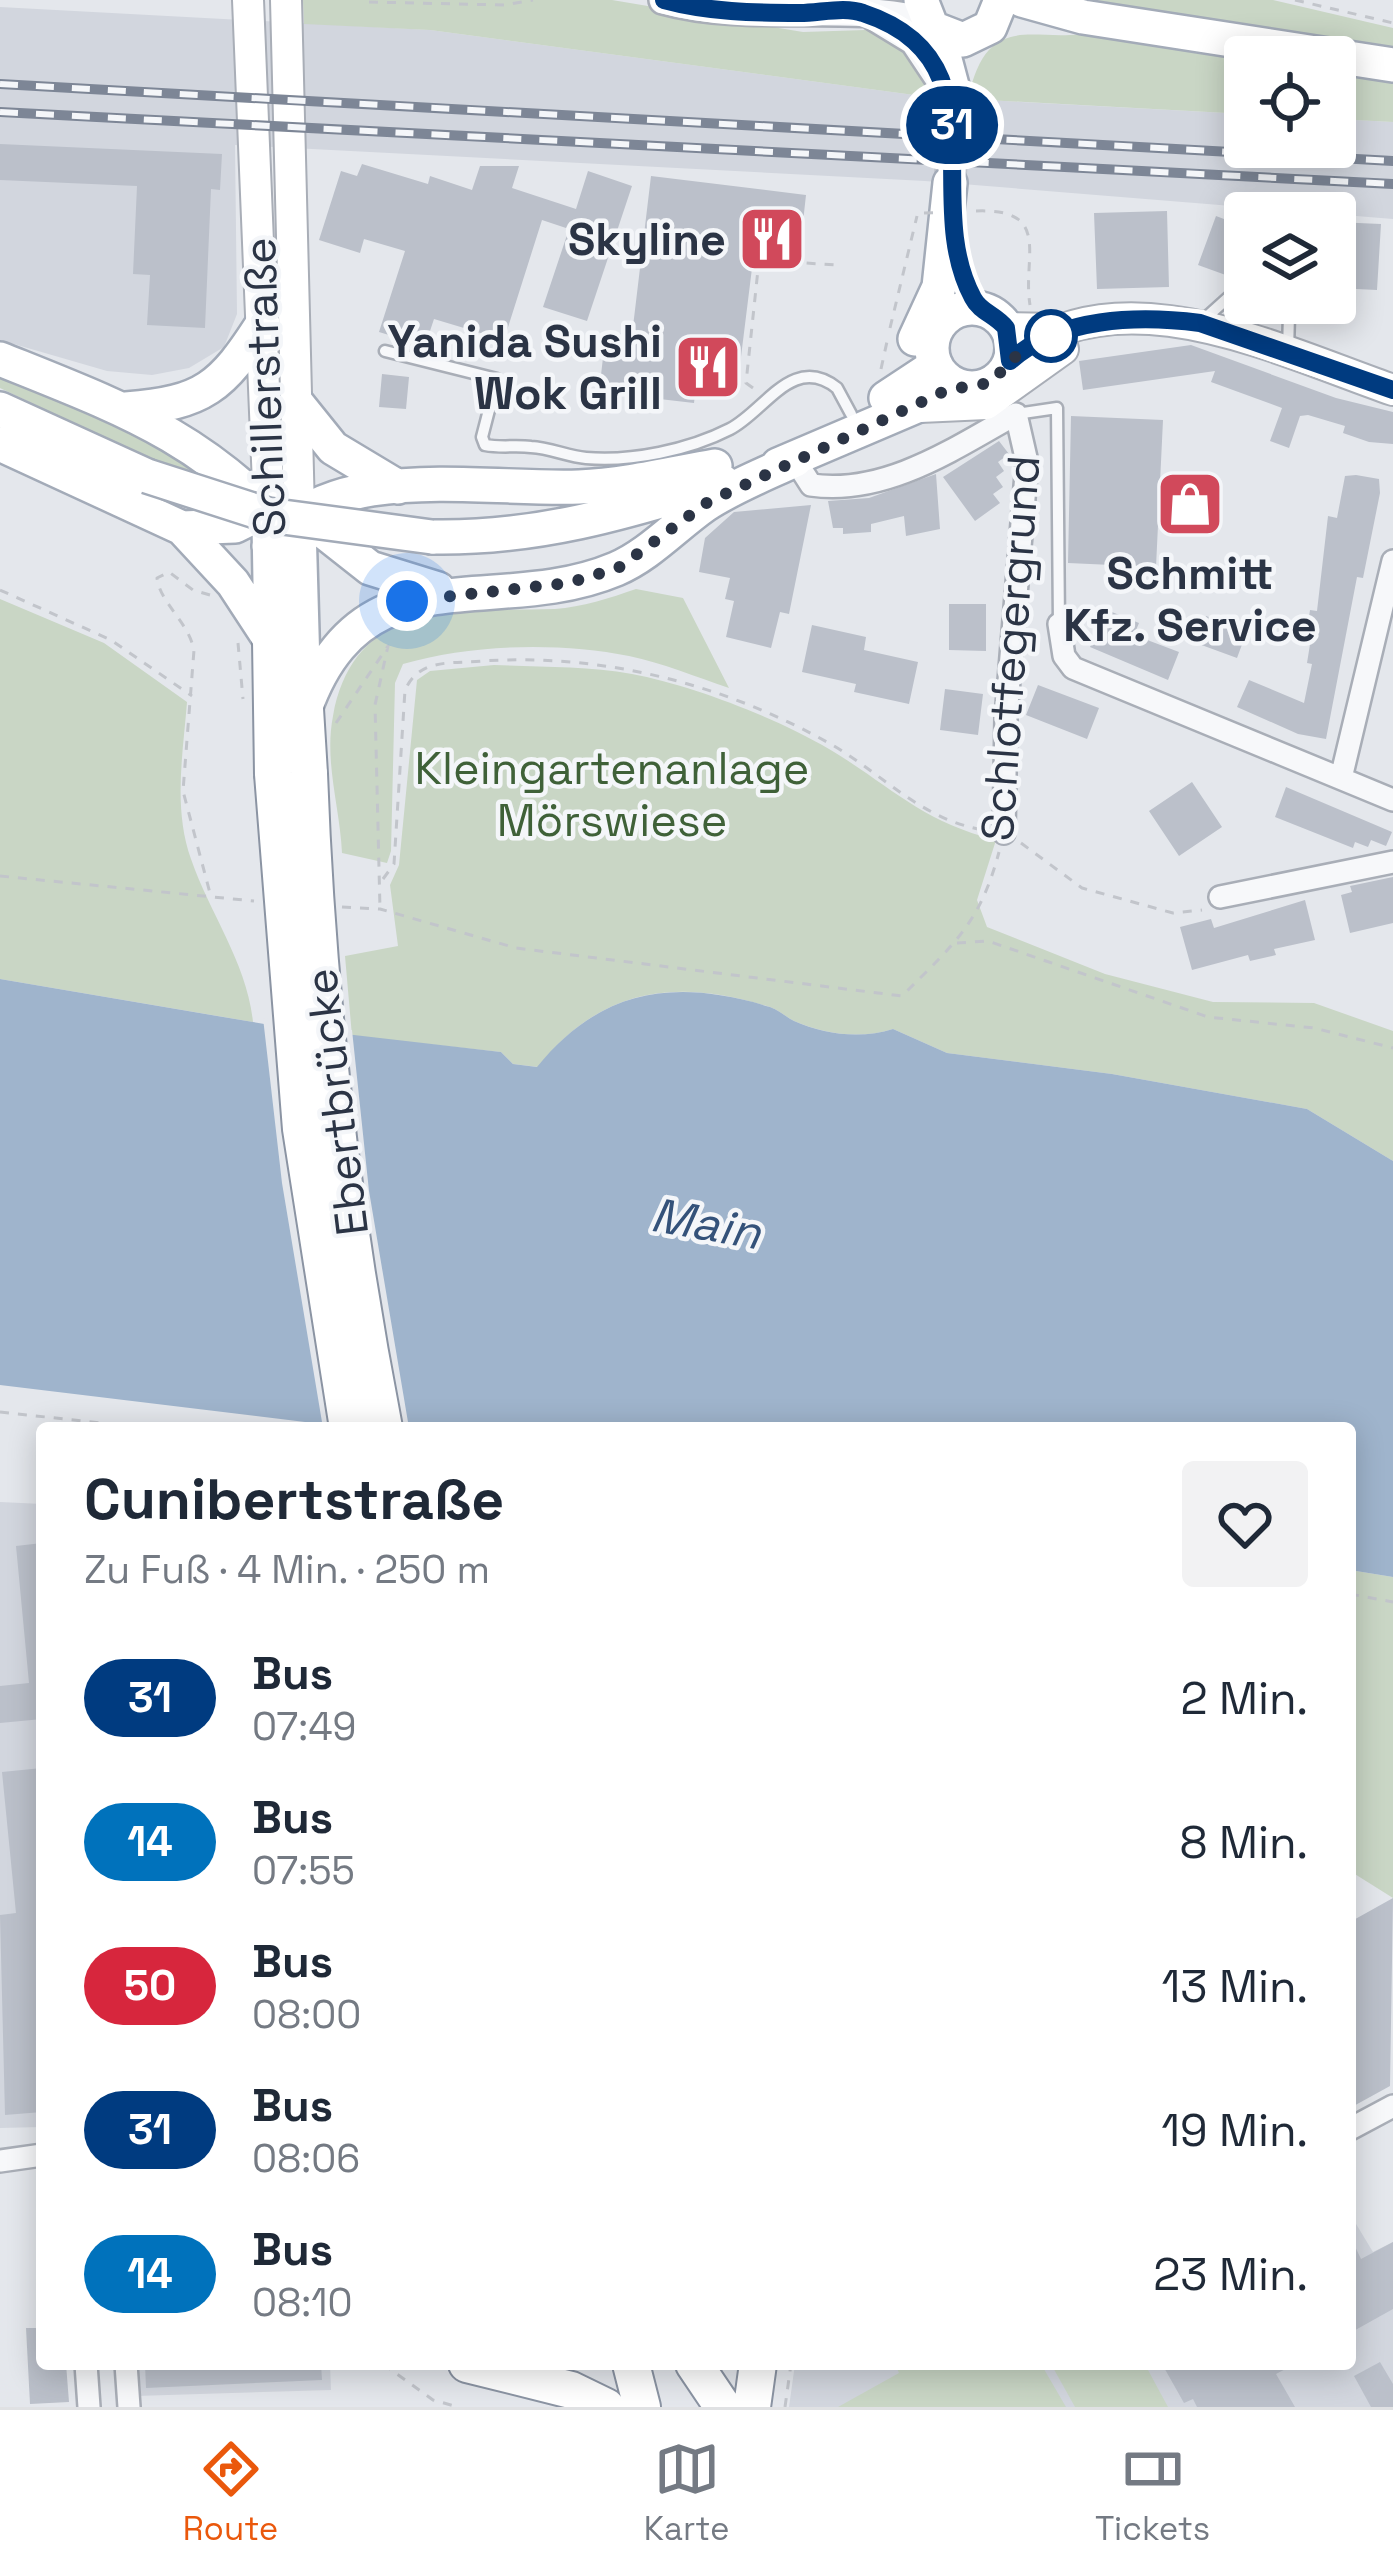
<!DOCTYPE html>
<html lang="de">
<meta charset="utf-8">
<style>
:root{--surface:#fff;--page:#f2f2f3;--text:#1f2937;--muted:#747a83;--line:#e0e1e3;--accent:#ea580c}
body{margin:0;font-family:"Space Grotesk",sans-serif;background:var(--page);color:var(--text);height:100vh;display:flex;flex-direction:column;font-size:45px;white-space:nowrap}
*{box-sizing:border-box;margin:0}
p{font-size:39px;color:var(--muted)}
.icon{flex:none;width:66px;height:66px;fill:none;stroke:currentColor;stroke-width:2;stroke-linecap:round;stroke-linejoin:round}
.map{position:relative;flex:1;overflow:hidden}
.sheet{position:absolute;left:36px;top:1422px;width:1320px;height:948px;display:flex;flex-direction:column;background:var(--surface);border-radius:12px;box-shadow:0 6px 30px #0003}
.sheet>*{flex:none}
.badge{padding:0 24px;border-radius:39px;font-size:42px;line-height:78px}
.controls{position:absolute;left:1224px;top:36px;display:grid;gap:24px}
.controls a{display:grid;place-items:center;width:132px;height:132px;border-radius:12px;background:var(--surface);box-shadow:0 6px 30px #0003;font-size:60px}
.you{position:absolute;width:60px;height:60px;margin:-30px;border:9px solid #fff;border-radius:50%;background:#1a73e8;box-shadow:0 0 0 18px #1a73e833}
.map>.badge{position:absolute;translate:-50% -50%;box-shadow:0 0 0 6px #fff}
.round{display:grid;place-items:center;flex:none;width:126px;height:126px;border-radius:12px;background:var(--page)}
.summary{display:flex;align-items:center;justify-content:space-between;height:204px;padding:0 48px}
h1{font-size:57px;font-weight:800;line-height:90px}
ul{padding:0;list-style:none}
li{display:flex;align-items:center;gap:36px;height:144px;padding:0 48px}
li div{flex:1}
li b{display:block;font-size:45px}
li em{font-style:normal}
li .badge{min-width:132px;font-weight:700;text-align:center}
.dock{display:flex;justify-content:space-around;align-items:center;height:168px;border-top:3px solid var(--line);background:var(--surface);font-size:33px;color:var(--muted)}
.dock a{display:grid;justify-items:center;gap:6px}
.dock .current{color:var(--accent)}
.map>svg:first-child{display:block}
.built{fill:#d2d6de}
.green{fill:#c9d6c5}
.water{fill:#9fb4cc}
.pier{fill:#e4e7ec}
.building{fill:#bbc0ca}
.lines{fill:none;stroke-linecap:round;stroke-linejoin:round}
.primary-tunnel{stroke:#bfc3cb;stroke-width:33;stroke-dasharray:33 16;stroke-linecap:butt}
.service-casing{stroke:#a9aeb7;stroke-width:15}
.minor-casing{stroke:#a9aeb7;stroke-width:26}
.tertiary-casing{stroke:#a9aeb7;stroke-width:32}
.secondary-casing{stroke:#a9aeb7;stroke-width:34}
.primary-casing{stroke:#a3abb8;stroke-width:38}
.trunk-casing{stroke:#8b94a3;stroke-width:40}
.path{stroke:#c2c5cb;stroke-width:3;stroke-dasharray:9 9;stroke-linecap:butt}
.service{stroke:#f7f8fa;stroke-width:10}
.minor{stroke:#f7f8fa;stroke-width:21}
.tertiary{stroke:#f7f8fa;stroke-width:27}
.secondary{stroke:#fff;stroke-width:30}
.primary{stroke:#fff;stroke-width:33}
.trunk{stroke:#fff;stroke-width:36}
.rail-casing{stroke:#7d8696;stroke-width:10}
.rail{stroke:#f4f6f9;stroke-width:6;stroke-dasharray:18;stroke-linecap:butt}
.primary-bridge-casing{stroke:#a3abb8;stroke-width:38;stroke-linecap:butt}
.trunk-bridge-casing{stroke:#8b94a3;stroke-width:40;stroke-linecap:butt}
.path-bridge{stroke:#c2c5cb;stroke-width:3;stroke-dasharray:9 9;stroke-linecap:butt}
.primary-bridge{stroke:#fff;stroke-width:33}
.trunk-bridge{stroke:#fff;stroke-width:36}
.line-casing{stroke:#fff;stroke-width:27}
.line{stroke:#003b80;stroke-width:18}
.walk{stroke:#2b3445;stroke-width:12;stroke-dasharray:0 21.6}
.stop-dot{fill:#fff;stroke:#003b80;stroke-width:6}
.labels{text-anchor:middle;stroke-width:9;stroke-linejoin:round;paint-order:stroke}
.poi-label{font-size:45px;font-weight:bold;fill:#2b3445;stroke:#f4f6f9;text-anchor:end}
.street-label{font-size:45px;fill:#2b3445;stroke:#f4f6f9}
.park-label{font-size:45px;fill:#3f6138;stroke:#f4f6f9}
.water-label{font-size:48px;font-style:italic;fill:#34527a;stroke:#f4f6f9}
</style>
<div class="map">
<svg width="1393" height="2407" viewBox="0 0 1393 2407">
<rect width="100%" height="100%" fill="#e4e7ec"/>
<path class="built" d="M0,7L430,30L929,97L1245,114V147H1335V119L1393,122V219L925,181L235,145L237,314L224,347L189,368L152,375L107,371L0,340Z
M0,1502L42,1504V2127L0,2128Z
M1350,2214L1373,2252L1393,2242V2407H789L795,2364H1350Z
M133,2364H330L331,2390L136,2396Z"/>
<path class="green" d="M303,0H612L803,32L865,30L892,37L924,69L929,97L430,30L304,24Z
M1095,0H1273L1393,28V51Z
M1100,29L1245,57V114L968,99C989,0 1043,51 1100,29Z
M1335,68L1393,79V122L1335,119Z
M0,369L140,430L218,481L145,457L0,388Z
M636,589L683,598L729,688C696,677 663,663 629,656C559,642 472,644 403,664L395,683L391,851L387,863L342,853C340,807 324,762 333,716C355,596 463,612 555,609C582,607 610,598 636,589Z
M0,599L104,643L187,702C183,753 173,809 191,859C210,914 247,963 253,1022L0,979Z
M494,665C539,667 587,666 632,674C691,685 777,718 829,749C891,786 920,821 996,840L977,900L987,927L1105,974L1213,1002L1314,1003L1393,1031V1161L1307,1109L1112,1074L947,1053L893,1029C862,1039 826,1035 794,1021C786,1017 779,1010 770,1007C676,977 600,988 538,1067L513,1064L501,1052L352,1036L345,956L398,946L390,885L399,865L417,680L430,671Z
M1350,1570L1393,1577V1898L1350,1871Z
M895,2364H1041L1066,2407H838L899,2373Z
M1051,2364H1158L1148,2370L1168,2407H1075Z"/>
<path class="water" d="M0,979L276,1026L501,1052L513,1064L537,1067C601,988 675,978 770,1007C779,1010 786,1017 794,1021C825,1035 862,1039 893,1029L947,1053L1112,1074L1307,1109L1393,1161V1577L1350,1570V1428H354L0,1385Z"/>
<path class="pier" d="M263,1018L352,1030L369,1191L409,1428H323L282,1183Z"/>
<path class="building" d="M0,144L222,154L220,190L211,189L205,328L147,325L150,275L133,274L137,186L0,180Z
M362,164L428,184L430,176L472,190L480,166H519L512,188L576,209L588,171L632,186L587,321L543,307L569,229L542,220L504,340L434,319L425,346L379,332L405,251L364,239L360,253L319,240L341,171L357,176Z
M651,176L806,195L800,249L755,244L738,381L697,376L694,403L599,392L606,332L632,335Z
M1167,211L1169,287L1097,289L1094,213Z
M1216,216L1245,227V282L1198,265Z
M1335,222L1381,224L1377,290L1335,288Z
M1191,345L1336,398L1393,412V444L1369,442L1343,433L1345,426L1308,415L1300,416L1289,448L1270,441L1282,408L1211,382L1215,371L1083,390L1079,361Z
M382,374L409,377L406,409L379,407Z
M1071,416L1163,420L1156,567L1068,563Z
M999,441L1009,454L998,462L1004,471L996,477L1003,487L993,494L1000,503L975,521L943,477Z
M936,474L940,529L906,536L904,516L871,524V532L843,534V528H833L828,501L869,498Z
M1356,475L1379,479L1380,493L1363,578L1357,577L1326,739L1298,734L1237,707L1249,680L1304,703L1312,664L1307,663L1312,632L1307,631L1310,610L1317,611L1328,516L1337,518L1345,476Z
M811,505L789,614L780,612L771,648L726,637L734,601L725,599L730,578L699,572L705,538L734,512Z
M949,604H986V651L949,650Z
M1107,610L1139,623L1134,635L1179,652L1168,680L1090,647Z
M1206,616L1247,631L1237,658L1196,643Z
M812,625L866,637L864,650L918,662L909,704L854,692L856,684L802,672Z
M1038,685L1099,708L1087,739L1026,715Z
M945,689L983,694L978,735L940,730Z
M1192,782L1222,827L1179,856L1149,811Z
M1286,787L1392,832L1386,846L1371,840L1368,847L1355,842L1353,848L1275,817Z
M1393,877V923L1350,933L1341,895L1352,892L1350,886Z
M1305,900L1315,940L1274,949L1276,955L1250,961L1248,955L1192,970L1180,927L1211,919L1214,928Z
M42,1543V1719L0,1723V1686L29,1683L16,1546Z
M42,1768V2112L5,2115L0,1915L16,1913L2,1772Z
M1393,1898L1390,2086L1350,2108V1922Z
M1350,2236L1361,2259L1393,2242V2309L1350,2333Z
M26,2328H42V2364H66L69,2402L30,2404Z
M1380,2362L1393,2384V2407H1371L1354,2376Z
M145,2364H321L322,2380L146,2388Z
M1162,2364H1295L1276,2374L1295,2407H1197L1193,2399L1184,2403Z"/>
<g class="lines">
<path class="primary-tunnel" d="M950,183L955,97"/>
<defs>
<path id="service" d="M1251,303L1289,315L1288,350
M1200,323L1230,296L1245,301
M385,351L497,379L482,437L485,445C501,448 516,445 531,447C550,448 567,456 586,458C631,462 689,450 730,429C765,411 793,353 837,388L851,414
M1016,414L1057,408L1059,624"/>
<path id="minor" d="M795,460L811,485C885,496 955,448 1016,414L1027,462L1006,717L1004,833
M1059,624L1064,656L1073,668L1393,800
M1341,778L1393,561
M1220,897L1393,862
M1350,2129L1393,2106
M0,2161L42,2155
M86,2364L89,2407
M126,2364L129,2407"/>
<path id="tertiary" d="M663,0C750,24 854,0 927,22
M873,16L914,41L942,83"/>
<path id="secondary" d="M248,0L269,509
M286,0L299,512
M1006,328L1060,329
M1009,361C1115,267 1282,352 1393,390
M920,407L986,404L1063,349"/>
<path id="primary" d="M921,0L932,28L963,40L990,27L1001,0
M1022,0L1083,17L1393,65
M938,33L955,97
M932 348a40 40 0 1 1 80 0a40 40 0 1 1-80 0Z
M915,339L939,287L950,183
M0,359C127,410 207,438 300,544
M886,398L936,365
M296,402L333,448L398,487
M0,409L147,476
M126,409C204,403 222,387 263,323
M0,444L182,528L233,583L271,641
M778,465L961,387
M299,512L370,568L438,589
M269,523L271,640
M299,526L304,702
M182,528L235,526L269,509
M432,537C535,539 625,513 723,482
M269,546C326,458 487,491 579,487C625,485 670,474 715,466
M305,709C363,547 495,620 616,569C649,555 675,526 705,505C732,487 765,474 795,460"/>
<path id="trunk" d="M271,641L273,774
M305,709L309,774
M467,2364L571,2390L606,2407
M631,2364L642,2407
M694,2364L723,2407
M752,2407L758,2364"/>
</defs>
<use href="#service" class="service-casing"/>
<use href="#minor" class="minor-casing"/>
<use href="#tertiary" class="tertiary-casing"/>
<use href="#secondary" class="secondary-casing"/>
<use href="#primary" class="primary-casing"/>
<use href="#trunk" class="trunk-casing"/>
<path class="path" d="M1295,0L1393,23
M369,2L504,5L533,0
M976,211C1053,208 1022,257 1030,305
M890,328L917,216
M881,369L888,337
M753,388L746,383L759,260L836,265
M0,590L111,640L192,696
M210,595L193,590L169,572L157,578C160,603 188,621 194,650L183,791L211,897
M238,643L243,699
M336,723L388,646L375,705L380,909
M1021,843L1082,888L1173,913L1202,910
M0,876L254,901
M383,879L394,864L405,690C420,658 449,664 483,661C604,653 728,685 834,746C885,776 922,820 984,830
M342,907L380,909L516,948L902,996C953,945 980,924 999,852
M957,943L988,941L1208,1017L1314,1028L1393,1048
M0,1412L147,1428
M1350,1594L1393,1602
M383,2364L433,2400L458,2407
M785,2407L791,2364"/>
<use href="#service" class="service"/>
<use href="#minor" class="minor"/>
<use href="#tertiary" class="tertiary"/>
<use href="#secondary" class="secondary"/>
<use href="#primary" class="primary"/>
<use href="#trunk" class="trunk"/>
<defs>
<path id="rail" d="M0,84L1393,161
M0,112L1393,184"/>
</defs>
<use href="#rail" class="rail-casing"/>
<use href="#rail" class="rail"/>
<defs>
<path id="primary-bridge" d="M147,476L268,515L432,537"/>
<path id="trunk-bridge" d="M273,774L301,1129L348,1428
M309,774C317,994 342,1212 384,1428"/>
</defs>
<use href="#primary-bridge" class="primary-bridge-casing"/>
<use href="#trunk-bridge" class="trunk-bridge-casing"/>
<path class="path-bridge" d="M924,213L965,212"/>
<use href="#primary-bridge" class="primary-bridge"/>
<use href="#trunk-bridge" class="trunk-bridge"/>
</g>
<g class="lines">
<defs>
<path id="line" d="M664,0C708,12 754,13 800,13C820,13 845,6 863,13C1006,60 919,198 973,298C980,312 996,315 1006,328L1010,361C1059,317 1138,315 1200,323L1393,390"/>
</defs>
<use href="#line" class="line-casing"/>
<use href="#line" class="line"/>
<path class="walk" d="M407,601L568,583L618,568L708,502L947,390L990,383L1018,354L1051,336"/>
</g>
<defs>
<symbol id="restaurant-square" viewBox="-11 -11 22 22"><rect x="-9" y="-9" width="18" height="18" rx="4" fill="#d1495b" stroke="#f4f6f9"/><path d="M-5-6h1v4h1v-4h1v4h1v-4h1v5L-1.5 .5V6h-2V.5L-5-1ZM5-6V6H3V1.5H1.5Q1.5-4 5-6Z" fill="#fff"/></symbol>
<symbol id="shop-square" viewBox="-11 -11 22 22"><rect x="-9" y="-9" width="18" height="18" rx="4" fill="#d1495b" stroke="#f4f6f9"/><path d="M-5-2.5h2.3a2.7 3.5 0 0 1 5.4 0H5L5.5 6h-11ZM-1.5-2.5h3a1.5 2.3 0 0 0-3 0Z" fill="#fff"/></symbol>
</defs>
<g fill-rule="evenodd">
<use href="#restaurant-square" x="734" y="201" width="76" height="76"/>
<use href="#restaurant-square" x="670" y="329" width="76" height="76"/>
<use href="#shop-square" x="1152" y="466" width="76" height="76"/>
</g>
<circle class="stop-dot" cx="1051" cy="336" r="24"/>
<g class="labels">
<g class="poi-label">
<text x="726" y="255">Skyline</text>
<text x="662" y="357">Yanida Sushi<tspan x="662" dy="52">Wok Grill</tspan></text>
<text x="1190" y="589" text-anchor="middle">Schmitt<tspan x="1190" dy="52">Kfz. Service</tspan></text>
</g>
<g class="street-label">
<text transform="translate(264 387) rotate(-92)" y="16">Schillerstraße</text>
<text transform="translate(1010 648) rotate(-86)" y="16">Schlotfegergrund</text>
<text transform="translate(336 1102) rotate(-97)" y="16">Ebertbrücke</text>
</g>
<g class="park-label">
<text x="612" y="784">Kleingartenanlage<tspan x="612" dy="52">Mörswiese</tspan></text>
</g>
<g class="water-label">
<text transform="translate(706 1223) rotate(10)" y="17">Main</text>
</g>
</g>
</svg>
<div class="controls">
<a><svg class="icon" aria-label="locate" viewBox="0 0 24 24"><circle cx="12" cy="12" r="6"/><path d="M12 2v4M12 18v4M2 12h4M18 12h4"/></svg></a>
<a><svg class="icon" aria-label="layers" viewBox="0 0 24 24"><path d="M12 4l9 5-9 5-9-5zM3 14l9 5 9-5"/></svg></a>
</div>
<div class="you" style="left:407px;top:601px"></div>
<b class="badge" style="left:952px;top:125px;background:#003b80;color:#fff">31</b>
<section class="sheet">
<div class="summary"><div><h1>Cunibertstraße</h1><p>Zu Fuß · 4 Min. · 250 m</p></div><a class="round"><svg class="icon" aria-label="heart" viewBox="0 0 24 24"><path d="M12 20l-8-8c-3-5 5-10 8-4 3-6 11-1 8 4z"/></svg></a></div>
<ul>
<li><span class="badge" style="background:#003b80;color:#fff">31</span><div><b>Bus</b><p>07:49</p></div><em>2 Min.</em></li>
<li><span class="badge" style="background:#0072bc;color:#fff">14</span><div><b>Bus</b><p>07:55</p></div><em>8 Min.</em></li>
<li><span class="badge" style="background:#d7263d;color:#fff">50</span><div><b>Bus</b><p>08:00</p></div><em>13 Min.</em></li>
<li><span class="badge" style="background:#003b80;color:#fff">31</span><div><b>Bus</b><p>08:06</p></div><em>19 Min.</em></li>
<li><span class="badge" style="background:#0072bc;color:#fff">14</span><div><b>Bus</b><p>08:10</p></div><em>23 Min.</em></li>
</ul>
</section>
</div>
<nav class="dock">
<a class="current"><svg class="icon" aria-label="directions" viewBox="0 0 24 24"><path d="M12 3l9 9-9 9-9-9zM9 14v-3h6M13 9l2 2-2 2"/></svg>Route</a>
<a><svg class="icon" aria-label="map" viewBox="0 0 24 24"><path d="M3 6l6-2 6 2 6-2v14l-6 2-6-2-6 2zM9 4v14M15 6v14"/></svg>Karte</a>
<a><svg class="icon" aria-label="tickets" viewBox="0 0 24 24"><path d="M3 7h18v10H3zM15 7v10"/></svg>Tickets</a>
</nav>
